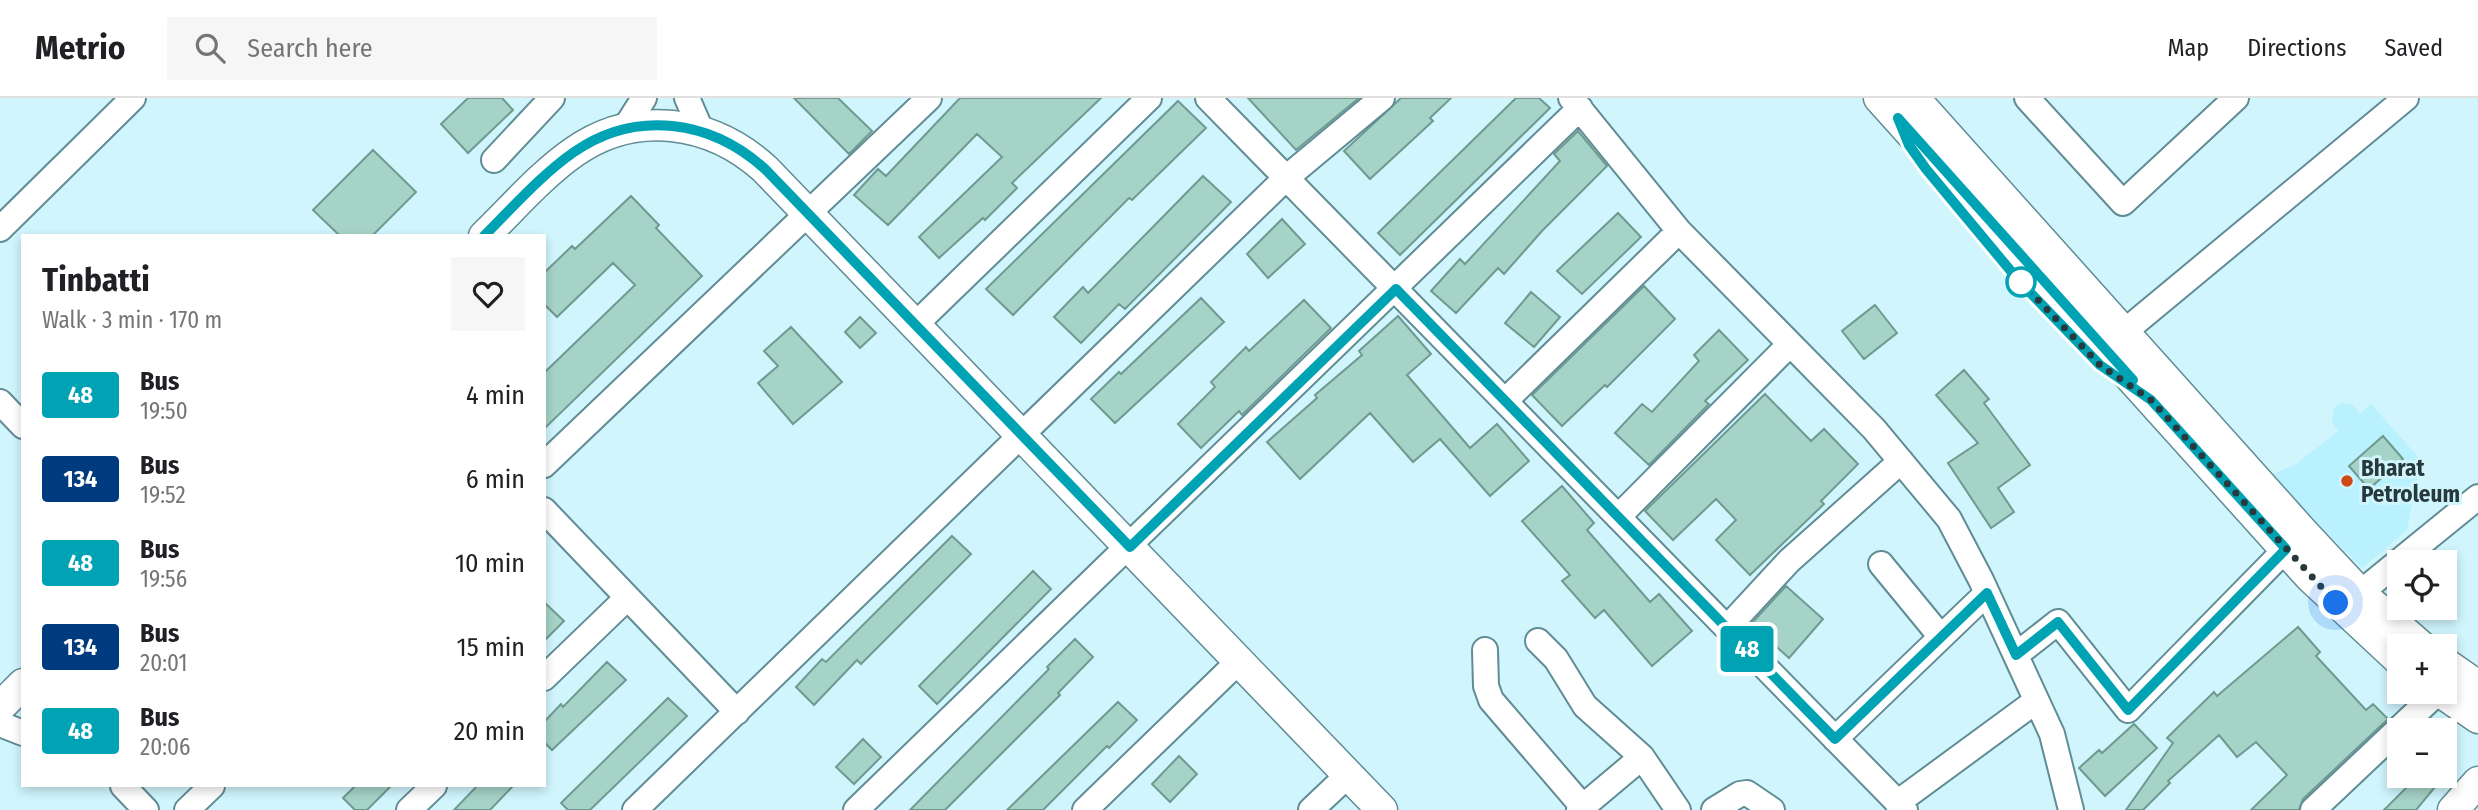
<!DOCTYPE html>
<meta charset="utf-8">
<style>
:root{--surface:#fff;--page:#f6f6f6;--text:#202124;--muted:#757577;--line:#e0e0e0}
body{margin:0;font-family:"Fira Sans Condensed",sans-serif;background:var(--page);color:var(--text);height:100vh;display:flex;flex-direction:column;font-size:26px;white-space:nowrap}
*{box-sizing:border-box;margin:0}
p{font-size:23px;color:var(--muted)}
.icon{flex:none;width:38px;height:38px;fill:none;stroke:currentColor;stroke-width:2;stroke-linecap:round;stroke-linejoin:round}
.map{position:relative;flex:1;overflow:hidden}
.drawer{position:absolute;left:21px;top:136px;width:525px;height:553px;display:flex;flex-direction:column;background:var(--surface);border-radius:0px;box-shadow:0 4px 10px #0003}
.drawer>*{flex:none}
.badge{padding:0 14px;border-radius:5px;font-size:24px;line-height:46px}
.buttons{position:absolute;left:2387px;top:452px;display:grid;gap:14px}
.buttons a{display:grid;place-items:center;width:70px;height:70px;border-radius:0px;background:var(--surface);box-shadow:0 4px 10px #0003;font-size:35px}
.you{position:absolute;width:35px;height:35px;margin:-18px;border:5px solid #fff;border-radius:50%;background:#1a73e8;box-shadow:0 0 0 10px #1a73e833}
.map>.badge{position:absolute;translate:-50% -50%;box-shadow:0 0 0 4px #fff}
.round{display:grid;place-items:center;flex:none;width:74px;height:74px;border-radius:0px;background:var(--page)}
.headline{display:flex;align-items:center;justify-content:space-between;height:119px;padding:0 21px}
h1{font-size:33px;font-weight:700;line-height:52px}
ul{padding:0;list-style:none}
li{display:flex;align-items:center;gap:21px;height:84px;padding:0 21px}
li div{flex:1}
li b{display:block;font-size:26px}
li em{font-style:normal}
li .badge{min-width:77px;font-weight:700;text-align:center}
header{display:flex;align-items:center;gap:42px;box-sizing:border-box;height:98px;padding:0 35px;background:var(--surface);border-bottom:2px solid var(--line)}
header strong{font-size:33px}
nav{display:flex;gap:38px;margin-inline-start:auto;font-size:24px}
.search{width:490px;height:63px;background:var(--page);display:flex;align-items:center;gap:18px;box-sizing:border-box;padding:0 24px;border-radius:0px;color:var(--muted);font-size:26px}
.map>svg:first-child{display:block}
.built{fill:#b9f1fe}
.building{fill:#a6d3c7;stroke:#6f9a90;stroke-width:2}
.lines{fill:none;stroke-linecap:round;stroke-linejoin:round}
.minor-casing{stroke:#608c95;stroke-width:28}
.major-casing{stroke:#608c95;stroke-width:33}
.minor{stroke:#fff;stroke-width:24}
.major{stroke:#fff;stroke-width:30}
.line-casing{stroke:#fff;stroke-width:16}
.line{stroke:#00a3b4;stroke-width:10}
.walk{stroke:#27393d;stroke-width:7;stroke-dasharray:0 12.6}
.stop-dot{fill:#fff;stroke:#00a3b4;stroke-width:3.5}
.poi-dot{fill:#d04917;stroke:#d0f5fd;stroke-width:2.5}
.labels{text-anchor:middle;stroke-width:6;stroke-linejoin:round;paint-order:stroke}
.poi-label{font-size:23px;font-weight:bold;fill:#27393d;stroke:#d0f5fd;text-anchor:start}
</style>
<header>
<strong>Metrio</strong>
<div class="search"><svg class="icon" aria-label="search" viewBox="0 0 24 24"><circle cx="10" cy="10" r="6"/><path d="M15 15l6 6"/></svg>Search here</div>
<nav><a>Map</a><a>Directions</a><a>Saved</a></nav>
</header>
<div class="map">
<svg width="2478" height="712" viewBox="0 0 2478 712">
<rect width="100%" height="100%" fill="#d0f5fd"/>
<path class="built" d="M2342,305L2351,306L2360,315L2371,306L2421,362L2407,432L2362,470L2271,377L2296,366L2338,333L2332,324L2335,309Z"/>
<path class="building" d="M468,0H502L513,12L468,55L441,26Z
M794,0H838L872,33L849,56Z
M960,0H1101L1012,85L1017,90L985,122L983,120L939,160L919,139L1002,59L977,36L888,127L854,97L878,71L886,78Z
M1248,0H1359L1296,52Z
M1401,0H1451L1430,20L1433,23L1370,81L1344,53Z
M1516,0H1539L1550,10L1400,157L1378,135Z
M1178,3L1206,30L1132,102L1129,100L1013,217L986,191Z
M1578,33L1607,68L1542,133L1504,176L1498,170L1456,215L1431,193L1460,161L1465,166L1560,63L1554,56Z
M373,52L416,94L372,138H340L313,112Z
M1203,78L1231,104L1125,211L1119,206L1081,245L1054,219L1083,189L1088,195Z
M631,98L659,127L656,130L702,178L544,331V275L635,187L613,165L557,219L544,206V175L572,148L575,151Z
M1618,115L1641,139L1582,196L1557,173Z
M1282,121L1305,146L1268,180L1247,156Z
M1644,188L1675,221L1607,289L1605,287L1562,328L1532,297Z
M1531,194L1560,219L1534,249L1505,225Z
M1201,200L1224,224L1115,325L1091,301L1119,274L1121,276Z
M1304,202L1331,230L1242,317L1239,313L1201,350L1178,326L1215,289L1211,284L1246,249L1249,253Z
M1875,207L1897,235L1864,261L1842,233Z
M1398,218L1431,256L1407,277L1470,350L1497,326L1529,363L1490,398L1440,341L1413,364L1370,315L1300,381L1267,344L1317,300L1315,297L1362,257L1359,253Z
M860,219L876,235L860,250L845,234Z
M791,229L842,284L793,326L758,285L778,268L764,253Z
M1719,232L1748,262L1705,303L1709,306L1649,367L1615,335L1642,306L1652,314L1699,263L1694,257Z
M1964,272L1989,301L1984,305L2030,367L1998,390L2014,414L1991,430L1948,365L1978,345L1936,297Z
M1765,296L1811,343L1824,331L1858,366L1821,403L1824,406L1750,477L1716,442L1736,422L1716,401L1673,442L1645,413Z
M2383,338L2403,361L2369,391L2349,368Z
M1562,388L1594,425L1587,432L1650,504L1659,496L1692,533L1652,568L1604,512L1595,520L1562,483L1570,477L1522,423Z
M952,438L971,456L861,566L857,562L814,607L796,589L822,561L826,564Z
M1033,473L1051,491L937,606L919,588Z
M1786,488L1823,521L1789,560L1751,526Z
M544,504L564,523L544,543Z
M2298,529L2320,554L2316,558L2366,612L2373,606L2388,621L2303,701L2299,712H2251L2287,677L2256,644L2237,659L2219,637L2168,683L2170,685L2143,712H2126L2173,645L2167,640L2180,627L2214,594L2217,598Z
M1075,541L1093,559L1058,595L1060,597L945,712H910L1049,571L1047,569Z
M607,564L626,582L552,652L544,644V624L561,606L563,609Z
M668,600L687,618L590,712H568L561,705Z
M1118,604L1137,622L1109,650L1107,648L1043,712H1007Z
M2134,626L2157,650L2105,698L2079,670L2099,652L2102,655Z
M863,641L881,659L854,686L836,669Z
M1179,658L1197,676L1170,704L1152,686Z
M2419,677H2445L2416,712H2384Z
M355,688H391L367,712H355L343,700Z
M477,688H513L490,712H454Z"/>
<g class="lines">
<defs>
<path id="minor" d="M687,0L701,32
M1208,0L1905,712
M1571,0L1679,133L1874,331L1949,421L1981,482L2052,636L2071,712
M2027,0L2123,105L2236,0
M625,30L644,0
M494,62L552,0
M0,131L133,0
M915,227L1149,0
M2124,234L2406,0
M1505,303L1679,133
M0,304L23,328
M544,367L929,0
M544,412L737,614
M1618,419L1790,246
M1881,466L1941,539
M2360,495L2478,399
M1727,530L1789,463L1901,363
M1538,543L1556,561L1585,608L1642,659L1678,712
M1485,552L1486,588L1491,602L1583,709
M2016,557L2058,524L2128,612L2286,451
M544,580L626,501
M0,626L23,635
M1835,641L1987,495
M123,688L146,712
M1897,705L2036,603
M187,712L212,688
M409,712L434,688
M635,712L1286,80L1382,0
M856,712L1580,10
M1085,712L1239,563
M1311,712L1348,677
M1579,712L1642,659
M1714,712L1740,696L1747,695L1772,712
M2313,712L2439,593"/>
<path id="major" d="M1879,0L2310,479L2399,562
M1914,0L2303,434L2360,495L2421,548
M484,138C513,110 541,77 574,54C635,11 711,22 765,71L1382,712
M2445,565L2478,588
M2439,593L2478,620
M0,609L23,586
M2453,712L2478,684"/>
</defs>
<use href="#minor" class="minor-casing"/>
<use href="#major" class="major-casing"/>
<use href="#minor" class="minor"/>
<use href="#major" class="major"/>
</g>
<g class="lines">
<defs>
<path id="line" d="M484,138C512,110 541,77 574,54C636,11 711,22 765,71L1130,449L1396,191L1835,641L1987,495L2016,557L2058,524L2128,612L2286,451L2151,302L2100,267L2020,184L1926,71L1909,47L1898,20L2133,282"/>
</defs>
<use href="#line" class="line-casing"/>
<use href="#line" class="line"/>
<path class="walk" d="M2021,184L2100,267L2151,302L2336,505"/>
</g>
<circle class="stop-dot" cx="2021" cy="184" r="14"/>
<circle class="poi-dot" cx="2347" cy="383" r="7"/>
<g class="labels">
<g class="poi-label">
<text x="2361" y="378">Bharat<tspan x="2361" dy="26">Petroleum</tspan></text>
</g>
</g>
</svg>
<div class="buttons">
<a><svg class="icon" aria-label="locate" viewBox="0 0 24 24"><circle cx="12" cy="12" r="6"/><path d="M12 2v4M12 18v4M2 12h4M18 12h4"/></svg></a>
<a>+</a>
<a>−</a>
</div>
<div class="you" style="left:2336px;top:505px"></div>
<b class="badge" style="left:1747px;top:551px;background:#00a3b4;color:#fff">48</b>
<section class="drawer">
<div class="headline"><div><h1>Tinbatti</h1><p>Walk · 3 min · 170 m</p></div><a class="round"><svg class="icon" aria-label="heart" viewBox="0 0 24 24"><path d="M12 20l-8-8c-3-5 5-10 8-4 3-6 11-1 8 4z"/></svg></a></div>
<ul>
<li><span class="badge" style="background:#00a3b4;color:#fff">48</span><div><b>Bus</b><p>19:50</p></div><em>4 min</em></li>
<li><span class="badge" style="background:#003b80;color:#fff">134</span><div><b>Bus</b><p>19:52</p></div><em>6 min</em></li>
<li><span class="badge" style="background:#00a3b4;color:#fff">48</span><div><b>Bus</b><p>19:56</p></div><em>10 min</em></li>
<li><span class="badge" style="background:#003b80;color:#fff">134</span><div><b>Bus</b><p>20:01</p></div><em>15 min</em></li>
<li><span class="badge" style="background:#00a3b4;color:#fff">48</span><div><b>Bus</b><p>20:06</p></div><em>20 min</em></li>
</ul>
</section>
</div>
